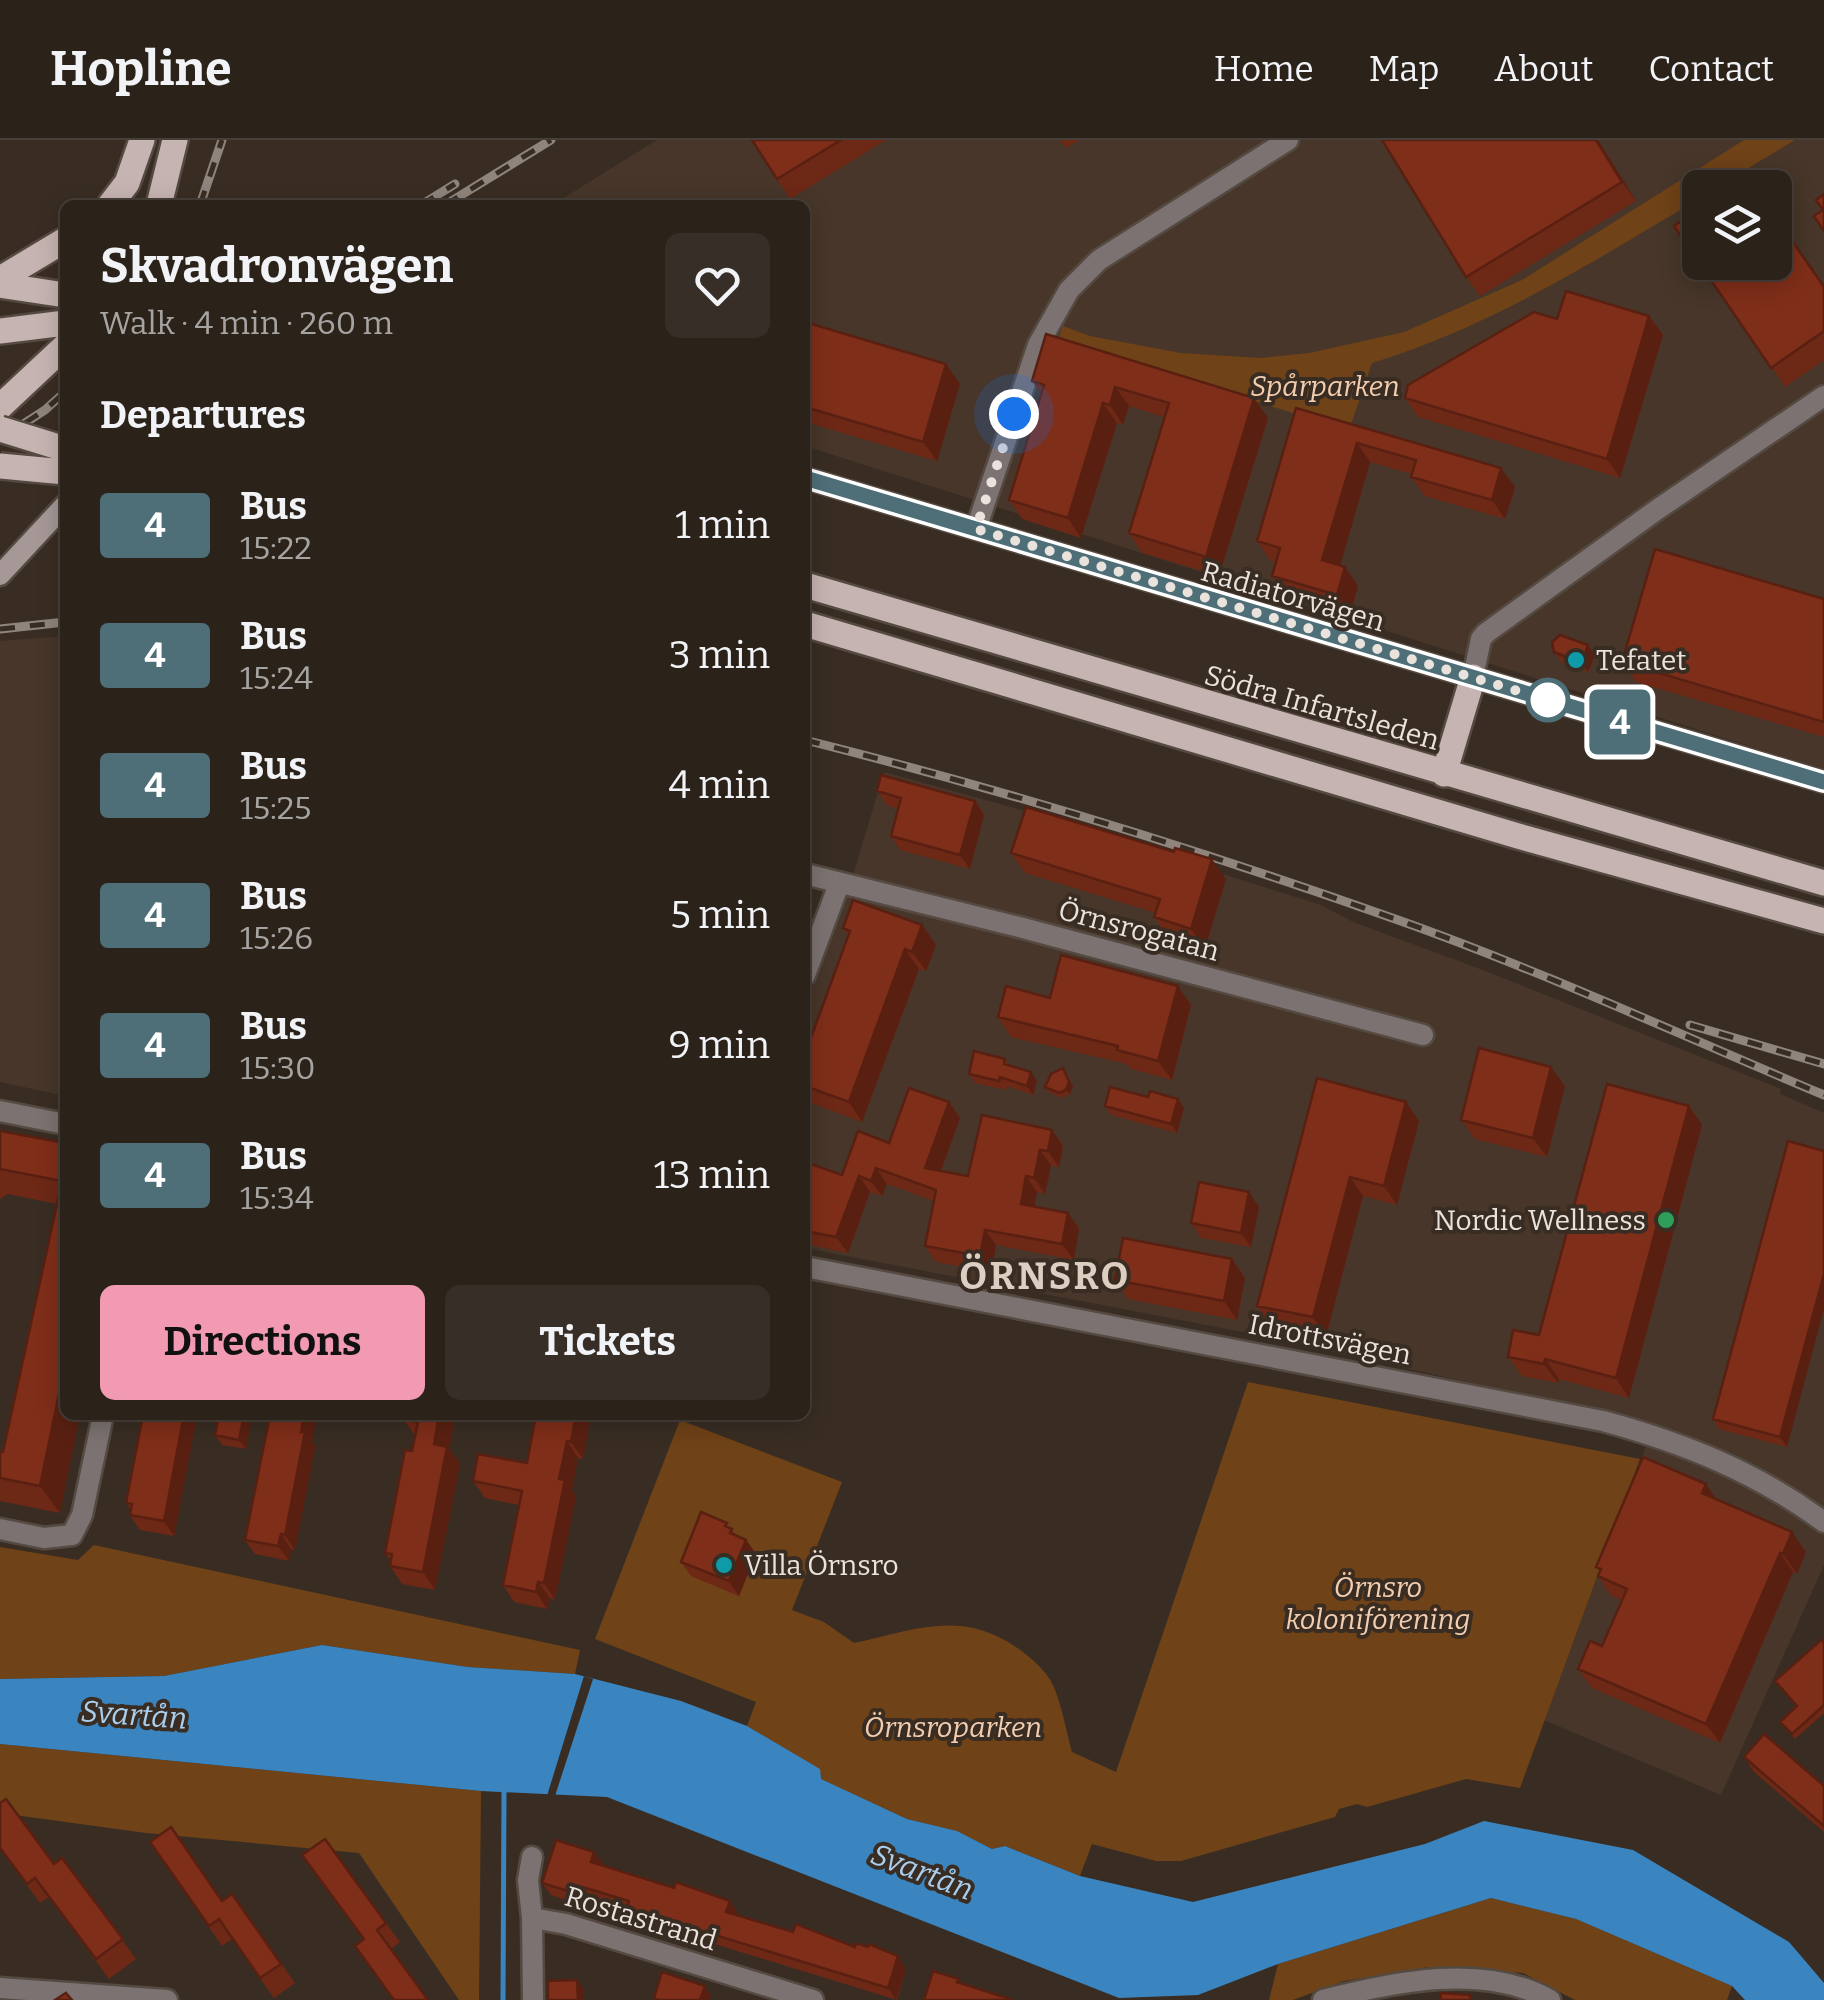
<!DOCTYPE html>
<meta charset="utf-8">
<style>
:root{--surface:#2b221a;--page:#372f27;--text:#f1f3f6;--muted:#a6a4a2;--line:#473f39;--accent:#f19ab2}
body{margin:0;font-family:Bitter,serif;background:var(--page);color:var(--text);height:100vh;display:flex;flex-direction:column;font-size:38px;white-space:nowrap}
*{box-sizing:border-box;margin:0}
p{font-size:32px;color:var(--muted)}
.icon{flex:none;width:55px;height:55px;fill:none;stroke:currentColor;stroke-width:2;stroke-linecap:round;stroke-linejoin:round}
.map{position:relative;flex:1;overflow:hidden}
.side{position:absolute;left:60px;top:60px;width:750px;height:1220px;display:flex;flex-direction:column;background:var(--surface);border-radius:15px;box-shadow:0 5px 25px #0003,0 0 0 2px var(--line)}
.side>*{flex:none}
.badge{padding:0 20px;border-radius:8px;font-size:35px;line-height:65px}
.fabs{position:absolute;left:1682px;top:30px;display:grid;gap:20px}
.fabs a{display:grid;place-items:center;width:110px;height:110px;border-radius:15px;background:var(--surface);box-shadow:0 5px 25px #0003,0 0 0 2px var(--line);font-size:50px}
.you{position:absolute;width:50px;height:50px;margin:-25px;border:8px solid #fff;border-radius:50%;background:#1a73e8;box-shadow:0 0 0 15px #1a73e833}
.map>.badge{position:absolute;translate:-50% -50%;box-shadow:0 0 0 5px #fff}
h2{padding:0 40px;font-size:38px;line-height:90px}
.round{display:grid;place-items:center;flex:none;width:105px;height:105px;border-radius:15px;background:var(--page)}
.head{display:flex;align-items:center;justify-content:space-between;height:170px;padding:0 40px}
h1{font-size:48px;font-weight:700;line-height:75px}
.primary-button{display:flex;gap:20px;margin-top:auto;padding:20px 40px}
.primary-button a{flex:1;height:115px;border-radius:15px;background:var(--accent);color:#111;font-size:40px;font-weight:700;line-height:115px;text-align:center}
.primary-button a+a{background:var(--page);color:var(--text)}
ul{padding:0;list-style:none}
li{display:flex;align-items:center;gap:30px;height:130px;padding:0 40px}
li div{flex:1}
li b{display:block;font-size:38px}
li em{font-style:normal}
li .badge{min-width:110px;font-weight:700;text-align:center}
header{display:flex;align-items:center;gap:60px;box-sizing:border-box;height:140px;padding:0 50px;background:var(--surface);border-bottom:2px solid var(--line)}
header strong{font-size:48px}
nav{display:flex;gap:55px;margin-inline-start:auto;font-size:35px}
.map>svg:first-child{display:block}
.built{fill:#473629;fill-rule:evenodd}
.green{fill:#6f4217}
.water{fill:#3a85c0}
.pier{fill:#392d23}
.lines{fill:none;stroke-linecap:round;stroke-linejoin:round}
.stream{stroke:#3a85c0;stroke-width:5}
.street-casing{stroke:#554a41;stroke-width:25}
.secondary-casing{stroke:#554a41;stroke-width:25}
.primary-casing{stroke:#554a41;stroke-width:30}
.street{stroke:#7b7271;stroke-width:20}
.secondary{stroke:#a59896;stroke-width:20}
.primary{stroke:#c6b4b2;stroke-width:25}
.rail-casing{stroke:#8f857d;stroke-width:9}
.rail{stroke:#392d23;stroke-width:5;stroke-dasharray:15;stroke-linecap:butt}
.primary-bridge-casing{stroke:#554a41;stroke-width:30;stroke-linecap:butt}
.primary-bridge{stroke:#c6b4b2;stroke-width:25}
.wall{fill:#6d2816}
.shaded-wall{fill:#592012}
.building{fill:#7f2e19;stroke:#592012;stroke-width:2.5}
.line-casing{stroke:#fff;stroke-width:22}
.line{stroke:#4f6f78;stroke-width:15}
.walk{stroke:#eae2dc;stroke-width:10;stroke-dasharray:0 18}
.culture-dot{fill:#0f9aa8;stroke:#392d23;stroke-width:4}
.stop-dot{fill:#fff;stroke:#4f6f78;stroke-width:5}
.leisure-dot{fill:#2e9e5b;stroke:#392d23;stroke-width:4}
.labels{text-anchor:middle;stroke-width:8;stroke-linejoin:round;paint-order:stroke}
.park-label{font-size:28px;font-style:italic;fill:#f3cdaf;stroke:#392d23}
.street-label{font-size:28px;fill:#eae2dc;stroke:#392d23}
.poi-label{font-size:28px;fill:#eae2dc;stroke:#392d23;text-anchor:start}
.water-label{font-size:30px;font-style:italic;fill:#aaceee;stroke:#392d23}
.district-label{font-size:38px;font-weight:bold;letter-spacing:2.5px;fill:#ddcec2;stroke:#392d23}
</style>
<header>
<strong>Hopline</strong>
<nav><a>Home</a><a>Map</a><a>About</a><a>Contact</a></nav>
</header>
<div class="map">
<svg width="1824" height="1860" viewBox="0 0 1824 1860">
<rect width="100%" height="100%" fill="#392d23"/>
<path class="built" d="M657,0H1824V630L805,306V65H552ZM1700,48H1775V122H1700Z
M65,496V956L0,942V501Z
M884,632L1011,667L1321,765L1353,782L1475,827L1781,949L1780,954L1824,973V1425L1721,1655L1544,1580L1654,1284L1253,1194L805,1108V868L851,742Z"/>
<path class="green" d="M1744,0H1795L1717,47L1700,48V58C1593,122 1492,186 1372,223L1349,290L1057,201L1063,186L1090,196L1181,213L1261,218L1309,213L1404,192L1522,140Z
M1248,1242L1640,1319L1520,1648L1466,1639L1367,1667L1357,1664L1339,1669L1335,1677L1181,1721H1156L1092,1704L1080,1736L1005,1706L992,1709L956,1691L907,1679L820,1639L819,1629L747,1586L756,1562L595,1499L680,1280L842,1342L792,1470L824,1482L854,1503C913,1490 961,1469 1016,1507C1029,1516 1046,1530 1053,1545C1062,1566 1066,1590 1072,1612L1116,1632Z
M94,1405L580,1510L575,1534L468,1527L322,1505L164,1536L0,1539V1407L78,1420Z
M0,1604L481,1651L479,1860H459L359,1713L146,1693L0,1673Z
M1491,1758L1576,1779L1732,1846L1727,1860H1575L1523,1833L1428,1827L1344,1841L1293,1860H1269L1278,1824Z"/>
<path class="water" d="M322,1505L468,1527L575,1534L681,1561L747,1586L820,1629L821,1639L907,1679L957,1691L992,1709L1005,1706L1080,1736L1193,1762L1425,1704L1484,1681L1633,1710L1789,1802L1824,1843V1860H1745L1732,1846L1576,1779L1491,1758L1278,1824L1198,1855L1119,1858L607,1657L481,1651L0,1604V1539L164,1536Z"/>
<path class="pier" d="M584,1536L593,1539L554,1659H546Z"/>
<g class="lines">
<path class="stream" d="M503,1860L504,1652"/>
<defs>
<path id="street" d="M976,389L1038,205L1069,150L1099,120L1288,0
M1473,537L1481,499L1486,493L1658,369L1824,256
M805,734L1023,788L1423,895
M805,835L839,744
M0,971L65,984
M805,1127L1603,1281C1684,1303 1756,1332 1824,1382
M0,1389L44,1398L72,1395L82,1375L103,1275
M532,1717L528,1740L532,1778
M0,1848L167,1860
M533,1860L532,1778L566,1784L813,1860
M1323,1860C1393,1842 1484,1822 1550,1860"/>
<path id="secondary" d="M805,338L1824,642
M0,435L65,365"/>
<path id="primary" d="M110,65L127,43L142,0
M159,65L175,0
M0,139L65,100
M0,145L65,155
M0,191L65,183
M0,267L65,206
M805,445L1824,743
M805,484L1518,696L1824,781
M1444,634L1473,537"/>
</defs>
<use href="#street" class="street-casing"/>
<use href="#secondary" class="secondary-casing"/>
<use href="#primary" class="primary-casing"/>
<use href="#street" class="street"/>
<use href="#secondary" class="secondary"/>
<use href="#primary" class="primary"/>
<defs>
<path id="rail" d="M200,65L222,0
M421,65L455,44
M445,65L551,0
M0,299L45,270L65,252
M0,336L65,297
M0,489L65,482
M805,600C1005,650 1203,711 1398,780C1542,831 1683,896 1824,955
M1690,885L1824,924"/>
</defs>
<use href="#rail" class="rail-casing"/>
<use href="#rail" class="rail"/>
<defs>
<path id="primary-bridge" d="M0,289L65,309
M0,326L65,332"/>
</defs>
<use href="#primary-bridge" class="primary-bridge-casing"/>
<use href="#primary-bridge" class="primary-bridge"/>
</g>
<path class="wall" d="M752,0H886L790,59Z
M1060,0H1079L1066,8Z
M1598,0L1636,61L1480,156L1466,137Z
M1674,86L1824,146V220L1785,247Z
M1649,176L1663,195L1620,338L1418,277L1405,258L1557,179Z
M805,182L946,224L960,244L937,321L805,282Z
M1046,194L1268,278L1219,436L1142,413L1129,393L1164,277L1129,266L1123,285L1117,283L1081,398L1022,379L1009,360L1041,254L1032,241Z
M1296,268L1515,347L1505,379L1425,356L1411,337L1412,334L1370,322L1340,425L1345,427L1358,446L1350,474L1286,455L1272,436L1276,422L1270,420L1257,401Z
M1824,459V597L1636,542L1622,522Z
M1588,505L1595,515L1588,532L1561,522L1554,512Z
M877,651L975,661L984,675L970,729L900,710L891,696L898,669L887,665Z
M1011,713L1226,739L1205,808L1168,797L1154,777L1156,773L1025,733Z
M922,785L936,805L926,831L919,829L862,982L808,962L805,957V914L849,796L843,788Z
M1191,865L1172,940L1131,929L1127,924L1011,897L998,877Z
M1005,919L1010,926L1031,932L1037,941L1033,955L1007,946L1006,950L975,943L969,934Z
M1066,933L1073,947L1070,954L1062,958L1048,952L1045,947Z
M1317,938L1406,962L1419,981L1397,1065L1363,1056L1326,1196L1271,1186L1257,1166Z
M1565,946L1547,1017L1475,999L1461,980Z
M1148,957L1178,959L1184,968L1177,993L1111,975L1105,966Z
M949,962L960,978L941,1031L968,1036L1052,990L1063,1006L1059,1027L1051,1025L1045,1054L1037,1052L1034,1067L1068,1073L1079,1089L1074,1120L996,1105L991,1132L936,1122L925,1106L934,1061L887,1044L882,1056L870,1052L848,1113L805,1104V1022L842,1035Z
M1689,966L1702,985L1629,1258L1559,1239L1558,1243L1522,1236L1508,1217L1539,1195Z
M0,991L65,1003L60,1373L0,1361V1312H3L57,1064L8,1054L0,1059Z
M1824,1011L1787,1307L1719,1289L1713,1279Z
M1259,1067L1251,1107L1201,1098L1191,1083Z
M1232,1119L1245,1138L1237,1180L1128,1159L1115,1140Z
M404,1275H455L449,1309L460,1324L435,1450L402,1444L390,1426L391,1421L385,1413L415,1296L403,1279Z
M536,1275H591L583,1319L578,1318L572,1350L576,1357L555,1460L550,1458L547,1469L514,1462L503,1445L519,1365L485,1358L473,1341L527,1323Z
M197,1276L174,1396L140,1390L130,1375L131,1370L126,1363Z
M251,1282L246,1309L222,1305L215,1295Z
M312,1302L315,1307L295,1410L291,1409L289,1421L255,1414L245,1400Z
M1717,1360L1806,1412L1797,1434L1793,1432L1720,1603L1592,1548L1578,1529L1602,1506L1622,1460L1611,1456L1598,1436L1600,1431L1596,1427Z
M730,1388L737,1396L746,1400L756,1414L739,1456L691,1436L681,1422Z
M1824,1503V1573L1795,1599L1780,1582L1797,1567L1775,1541Z
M1744,1617L1824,1646V1692L1754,1632Z
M325,1699L400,1802L391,1809L363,1800Z
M150,1702L222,1761L232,1754L295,1843L274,1858L232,1799L222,1806Z
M0,1709L54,1724L62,1718L136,1819L109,1839L49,1757L40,1763Z
M594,1712L603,1724L602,1726L738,1773V1775L906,1829L897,1860L636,1780L629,1771L592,1760L589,1768L551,1755L542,1743Z"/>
<path class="shaded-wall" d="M1596,0H1598L1636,61L1622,42Z
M1649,176L1663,195L1620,338L1607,319Z
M946,224L960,244L937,321L923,302Z
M1115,247L1129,266L1123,285L1110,265Z
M1254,258L1268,278L1219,436L1206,417Z
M1103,263L1117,283L1081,398L1068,378Z
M1357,303L1370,322L1336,440L1322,420Z
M1501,328L1515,347L1505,379L1492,360Z
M1345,427L1358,446L1350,474L1337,455Z
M1588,505L1595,515L1588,532L1582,523Z
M975,661L984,675L970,729L960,715Z
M1212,719L1226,739L1205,808L1191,789Z
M922,785L936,805L926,831L912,812Z
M905,809L919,829L862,982L849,962Z
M1178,846L1191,865L1172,940L1158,921Z
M1551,927L1565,946L1547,1017L1533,998Z
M1063,928L1073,947L1070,954L1066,950Z
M1031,932L1037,941L1033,955L1027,946Z
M1178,959L1184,968L1177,993L1171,984Z
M949,962L960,978L936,1044L925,1028Z
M1406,962L1419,981L1397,1065L1384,1046Z
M1689,966L1702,985L1629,1258L1616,1238Z
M1052,990L1063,1006L1059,1027L1048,1011Z
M1040,1010L1051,1025L1045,1054L1034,1038Z
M876,1028L887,1044L882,1056L871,1041Z
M859,1036L870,1052L848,1113L836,1097Z
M1026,1036L1037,1052L1032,1080L1021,1064Z
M1350,1037L1363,1056L1326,1196L1313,1177Z
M1249,1052L1259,1067L1251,1107L1241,1093Z
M1068,1073L1079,1089L1074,1120L1062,1104Z
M985,1090L996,1105L991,1132L980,1116Z
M1232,1119L1245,1138L1237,1180L1224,1161Z
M1824,1134V1169L1787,1307L1780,1297Z
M1545,1219L1559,1239L1558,1243L1544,1224Z
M65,1225V1275H80L60,1373L40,1346Z
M184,1275L197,1276L174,1396L164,1381Z
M244,1275H246L251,1282L246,1309L239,1300Z
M304,1275H317L312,1302L315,1307L295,1410L285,1395Z
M439,1275H455L449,1309L460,1324L435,1450L423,1432L434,1304Z
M576,1275H591L583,1319L571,1302Z
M567,1301L578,1318L572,1350L576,1357L555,1460L544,1443L559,1339Z
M1706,1344L1719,1363L1702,1353Z
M1792,1392L1806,1412L1797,1434L1783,1414Z
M281,1394L291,1409L289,1421L278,1406Z
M746,1400L756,1414L739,1456L729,1441Z
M1780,1413L1793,1432L1720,1603L1706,1584Z
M538,1442L550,1458L547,1469L536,1452Z
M594,1712L603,1724L600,1735L591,1722Z
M583,1747L592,1760L589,1768L581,1755Z
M730,1761L738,1773L735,1784L726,1772Z
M898,1816L906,1829L896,1860L888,1848Z
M577,1840L584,1850V1860H578Z
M705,1846L711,1856L710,1860H700Z"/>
<path class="building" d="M752,0H841L777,39Z
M1382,0H1596L1622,42L1466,137Z
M1747,36L1756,48H1730Z
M1824,54V91L1814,76L1823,70L1816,60Z
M1700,68V122H1775V76L1824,147V191L1771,228L1674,86Z
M1566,151L1649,176L1607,319L1405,258L1408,245L1534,172L1557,179Z
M805,182L946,224L923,302L805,267Z
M1046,194L1254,258L1206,417L1129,393L1169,263L1115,247L1110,265L1103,263L1068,378L1009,360L1044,245L1032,241Z
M1296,268L1501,328L1492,360L1411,337L1416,320L1357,303L1322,420L1345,427L1337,455L1272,436L1280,408L1257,401Z
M1655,409L1824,459V582L1622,522Z
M1560,495L1588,505L1582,523L1554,512L1552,502Z
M881,635L975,661L960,715L891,696L901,658L877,651Z
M1026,667L1174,712L1175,708L1212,719L1191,789L1154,777L1160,759L1011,713Z
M853,760L922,785L912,812L905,809L849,962L805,946V914L850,791L843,788Z
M1061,815L1178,846L1158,921L1117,910L1118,906L998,877L1006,846L1050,858Z
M1479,908L1551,927L1533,998L1461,980Z
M974,911L1005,919L1004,924L1031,932L1027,946L1000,937L999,941L969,934Z
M1063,928L1069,942L1066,950L1059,953L1045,947L1051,934Z
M1317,938L1406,962L1384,1046L1350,1037L1313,1177L1257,1166Z
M1607,944L1689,966L1616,1238L1545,1219L1544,1224L1508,1217L1513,1190L1539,1195Z
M1110,947L1148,957L1150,951L1178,959L1171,984L1105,966Z
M909,948L949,962L925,1028L968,1036L982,975L1052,990L1048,1011L1040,1010L1034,1038L1026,1036L1021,1064L1068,1073L1062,1104L985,1090L980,1116L925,1106L936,1050L876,1028L871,1041L859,1036L836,1097L805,1091V1022L842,1035L858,991L889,1003Z
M0,991L65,1003V1225L40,1346L0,1338V1312H3L62,1041L0,1029Z
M1788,1001L1824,1011V1134L1780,1297L1713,1279Z
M1199,1042L1249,1052L1241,1093L1191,1083Z
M1123,1098L1232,1119L1224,1161L1115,1140Z
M143,1275H184L164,1381L130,1375L132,1364L126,1363Z
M219,1275H244L239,1300L215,1295Z
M270,1275H304L301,1292H305L285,1395L281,1394L278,1406L245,1400Z
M404,1275H439L434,1304L447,1307L423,1432L390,1426L392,1414L385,1413L405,1310L412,1311L418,1282L403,1279Z
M536,1275H576L571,1302L567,1301L559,1339L565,1340L544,1443L538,1442L536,1452L503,1445L522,1351L473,1341L478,1314L527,1323Z
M1643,1317L1706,1344L1702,1353L1792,1392L1783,1414L1780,1413L1706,1584L1578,1529L1590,1501L1602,1506L1627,1449L1598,1436L1601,1429L1596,1427Z
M701,1372L727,1383L725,1386L732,1389L730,1393L746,1400L729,1441L681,1422Z
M1821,1500L1824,1503V1565L1792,1594L1780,1582L1797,1566L1775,1541Z
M1764,1594L1824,1646V1686L1744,1617Z
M6,1659L54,1724L62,1718L123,1799L96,1819L35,1738L27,1744L0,1708V1663Z
M171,1687L222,1761L232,1754L281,1824L260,1838L219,1779L209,1786L150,1702Z
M325,1699L386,1783L377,1790L428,1860H394L355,1806L364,1799L302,1715Z
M556,1700L594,1712L591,1722L674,1748L676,1742L730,1761L726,1772L793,1792L796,1784L855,1807L856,1803L868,1807L869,1804L898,1816L888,1848L627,1768L629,1761L583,1747L581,1755L542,1743Z
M933,1831L959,1839L957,1842L1013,1860H924Z
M662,1832L705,1846L700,1860H659L654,1858Z
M577,1840L578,1860H548V1841Z
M66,1853L72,1860H55Z
M1441,1853L1470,1855V1860H1440Z"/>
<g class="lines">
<defs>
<path id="line" d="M805,338L1824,642"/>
</defs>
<use href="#line" class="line-casing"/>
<use href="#line" class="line"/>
<path class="walk" d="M1014,274L976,389L1548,560"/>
</g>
<g class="culture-dot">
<circle cx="1576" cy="520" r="10"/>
<circle cx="724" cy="1425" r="10"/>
</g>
<circle class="stop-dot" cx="1548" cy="560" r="20"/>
<circle class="leisure-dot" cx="1666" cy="1080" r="10"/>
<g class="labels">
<g class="park-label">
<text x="1325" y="256">Spårparken</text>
<text x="1378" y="1457">Örnsro<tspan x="1378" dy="32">koloniförening</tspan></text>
<text x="953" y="1597">Örnsroparken</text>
</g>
<g class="street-label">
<text transform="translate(1293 456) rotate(16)" y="10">Radiatorvägen</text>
<text transform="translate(1322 567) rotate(16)" y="10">Södra Infartsleden</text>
<text transform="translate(1139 790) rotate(15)" y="10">Örnsrogatan</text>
<text transform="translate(1330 1199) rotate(11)" y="10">Idrottsvägen</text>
<text transform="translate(641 1778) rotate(17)" y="10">Rostastrand</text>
</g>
<g class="poi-label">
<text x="1596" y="530">Tefatet</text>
<text x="1646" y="1090" text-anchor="end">Nordic Wellness</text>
<text x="744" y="1435">Villa Örnsro</text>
</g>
<g class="water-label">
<text transform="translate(134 1575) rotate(4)" y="10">Svartån</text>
<text transform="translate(922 1732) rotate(21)" y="10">Svartån</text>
</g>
<g class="district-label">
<text x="1045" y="1149">ÖRNSRO</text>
</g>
</g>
</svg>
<div class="fabs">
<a><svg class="icon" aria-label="layers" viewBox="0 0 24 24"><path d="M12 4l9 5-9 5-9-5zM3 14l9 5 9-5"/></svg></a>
</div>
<div class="you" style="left:1014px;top:274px"></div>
<b class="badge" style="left:1620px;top:582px;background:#4f6f78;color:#fff">4</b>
<section class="side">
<div class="head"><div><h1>Skvadronvägen</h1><p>Walk · 4 min · 260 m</p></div><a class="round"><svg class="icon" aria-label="heart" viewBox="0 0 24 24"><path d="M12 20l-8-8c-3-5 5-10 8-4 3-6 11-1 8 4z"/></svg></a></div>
<h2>Departures</h2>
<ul>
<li><span class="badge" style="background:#4f6f78;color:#fff">4</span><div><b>Bus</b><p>15:22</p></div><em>1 min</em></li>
<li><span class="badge" style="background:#4f6f78;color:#fff">4</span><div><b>Bus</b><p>15:24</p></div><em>3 min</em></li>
<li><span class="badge" style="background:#4f6f78;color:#fff">4</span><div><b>Bus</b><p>15:25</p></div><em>4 min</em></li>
<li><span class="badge" style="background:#4f6f78;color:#fff">4</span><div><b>Bus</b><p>15:26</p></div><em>5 min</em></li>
<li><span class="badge" style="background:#4f6f78;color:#fff">4</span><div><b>Bus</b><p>15:30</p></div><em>9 min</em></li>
<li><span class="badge" style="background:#4f6f78;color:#fff">4</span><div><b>Bus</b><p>15:34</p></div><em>13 min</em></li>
</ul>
<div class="primary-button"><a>Directions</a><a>Tickets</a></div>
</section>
</div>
